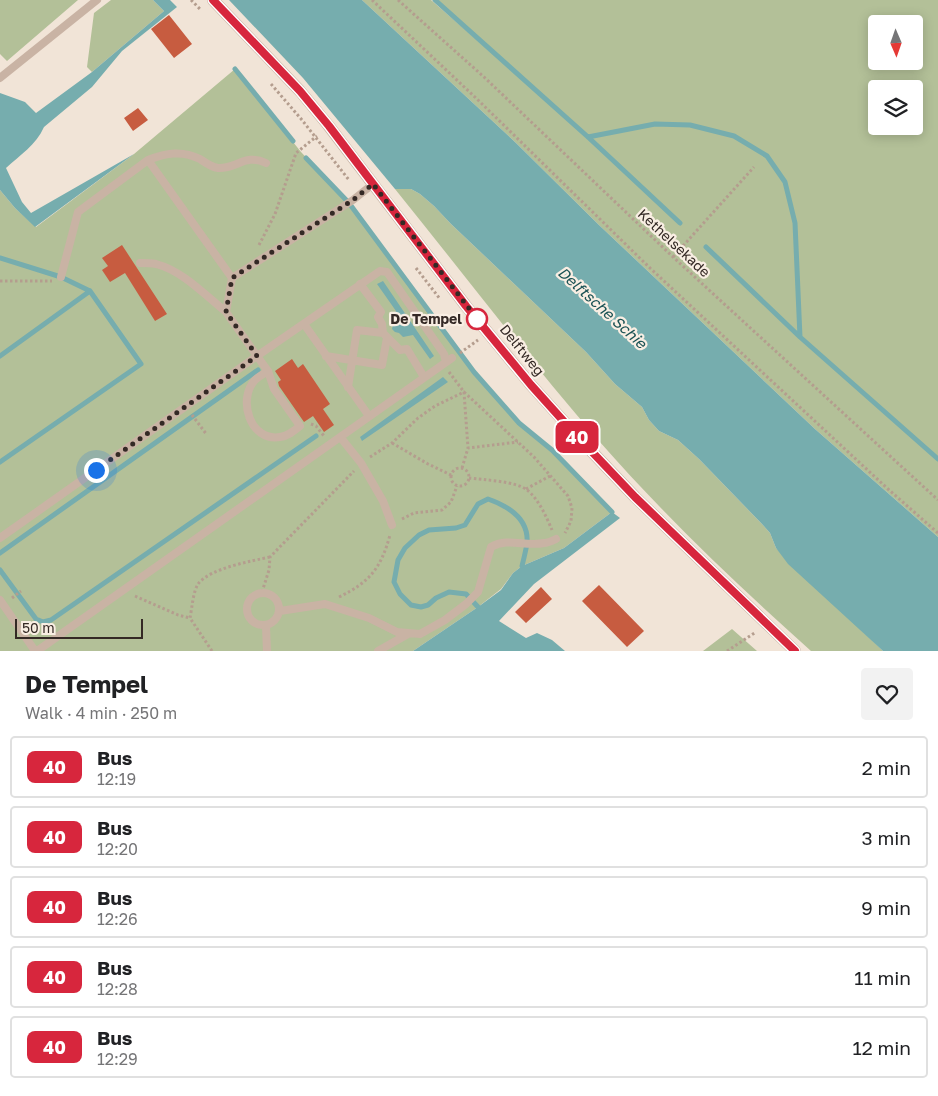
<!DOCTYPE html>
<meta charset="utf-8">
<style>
:root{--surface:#fff;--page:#f2f2f2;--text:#202124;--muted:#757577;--line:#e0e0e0}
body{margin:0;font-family:"Golos Text",sans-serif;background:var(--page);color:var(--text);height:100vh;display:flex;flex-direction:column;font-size:19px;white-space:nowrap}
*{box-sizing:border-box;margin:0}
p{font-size:16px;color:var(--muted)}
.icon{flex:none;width:28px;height:28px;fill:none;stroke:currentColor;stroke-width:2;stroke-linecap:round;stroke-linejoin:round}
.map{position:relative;height:651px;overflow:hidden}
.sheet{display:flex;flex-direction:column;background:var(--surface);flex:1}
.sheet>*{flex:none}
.badge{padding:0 10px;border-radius:8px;font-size:18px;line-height:32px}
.needle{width:32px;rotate:178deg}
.buttons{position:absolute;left:868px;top:15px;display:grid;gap:10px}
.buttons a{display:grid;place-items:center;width:55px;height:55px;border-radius:5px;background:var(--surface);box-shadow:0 2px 12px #0003;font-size:25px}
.scale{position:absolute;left:15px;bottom:12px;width:128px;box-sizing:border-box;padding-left:5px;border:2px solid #342925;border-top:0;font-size:14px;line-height:18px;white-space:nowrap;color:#342925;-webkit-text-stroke:4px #f9eee3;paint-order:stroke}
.you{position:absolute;width:25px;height:25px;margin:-12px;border:4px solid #fff;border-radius:50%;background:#1a73e8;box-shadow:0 0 0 8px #1a73e833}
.map>.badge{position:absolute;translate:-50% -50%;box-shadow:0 0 0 2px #fff}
.round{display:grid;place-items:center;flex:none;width:52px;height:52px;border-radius:5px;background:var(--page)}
.head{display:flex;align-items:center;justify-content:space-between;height:85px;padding:0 25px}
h1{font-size:24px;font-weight:700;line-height:38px}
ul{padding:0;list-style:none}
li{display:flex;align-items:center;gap:15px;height:62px;margin:0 10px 8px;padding:0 15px;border:2px solid var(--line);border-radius:5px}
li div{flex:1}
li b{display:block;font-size:19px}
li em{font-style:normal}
li .badge{min-width:55px;font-weight:700;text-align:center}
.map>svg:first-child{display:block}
.green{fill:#b3c098;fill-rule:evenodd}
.water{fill:#76adae}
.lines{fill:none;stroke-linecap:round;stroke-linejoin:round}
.stream{stroke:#76adae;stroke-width:5}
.building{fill:#c75c40}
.path{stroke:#b49d8e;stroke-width:3;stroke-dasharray:2.5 2.5;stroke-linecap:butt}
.service{stroke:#c9b3a4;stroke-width:8}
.tertiary{stroke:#c9b3a4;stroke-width:12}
.line-casing{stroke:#fff;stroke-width:11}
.line{stroke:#d7263d;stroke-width:8}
.walk{stroke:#342925;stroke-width:5;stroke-dasharray:0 9}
.stop-dot{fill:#fff;stroke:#d7263d;stroke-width:2.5}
.labels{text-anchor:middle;stroke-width:4.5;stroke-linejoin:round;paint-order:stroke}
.street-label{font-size:14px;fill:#342925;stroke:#f9eee3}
.stop-label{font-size:14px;font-weight:bold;fill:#342925;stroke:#f9eee3;text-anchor:end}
.water-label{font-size:15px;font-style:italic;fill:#1b5355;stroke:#f9eee3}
</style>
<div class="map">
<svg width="938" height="651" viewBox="0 0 938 651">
<rect width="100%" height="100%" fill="#f1e4d7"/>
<path class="green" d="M0,0H78L7,61L0,54Z
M111,0H153L164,11L92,72L87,67L94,13Z
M362,0H431L539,94L435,0H938V537L815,429L599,225L515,142ZM876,24H914V61H876ZM876,89H914V126H876Z
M235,69L301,152L349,203L474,372L519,423L552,450L612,512L564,548L522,566L513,573L501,589L478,607L413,651H0V190L15,208L36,227L134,154Z
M395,189H411L420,194L434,206L451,224L586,352L615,384L642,407L649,420L659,431L678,440L699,459L761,523L770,533L776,548L883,651H811C737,585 665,516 599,441C528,359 463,273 395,189Z
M732,629L757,651H703Z"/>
<path class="water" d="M153,0H170L177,7L122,51L92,87L44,127C36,145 20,155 6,168L22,202L31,213L134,154L35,227L15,208L0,190V93L25,102L36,113L92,72L164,11Z
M229,0H362L515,142L599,225L815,429L938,537V651H883L788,564L776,548L770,533L761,523L699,459L678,440L659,431L649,420L642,407L615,384L586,352L451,224L434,206L420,194L411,189H395L303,78Z
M383,281L434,356L430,359L413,335L403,337L399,333L395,332L392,329L393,325L390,321L396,311L377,284Z
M443,377L448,382L362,441L360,437Z
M612,512L620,518L534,584L499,621L526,638L537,633L552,640L565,651H413L478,607L501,590L513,573L522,566L564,548Z"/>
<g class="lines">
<path class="stream" d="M435,0L588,137L680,223
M235,69L293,141
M588,137L655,124L690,125L734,136L767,156L785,182L795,223L800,337
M306,158L349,203L474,372L519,423L552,450L612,512
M706,247L800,337L938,459
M0,258L61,277L90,291L141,364L0,462
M0,356L90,291
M0,553L258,370
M0,570L36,619L43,622L51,620L316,436
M478,607L466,594L449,592L436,598L428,605L421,607L411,605L400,594L394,582L398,560L405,548L419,535L429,530L456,528L465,525L478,504L488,499C508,506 529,519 527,543C526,550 524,558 522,566"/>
</g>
<path class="building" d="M169,15L192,44L174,58L151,29Z
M138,108L148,120L133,131L124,118Z
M122,245L167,314L155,321L125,273L110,282L102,270L108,266L102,258Z
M292,359L298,368L303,364L330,404L323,409L334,425L324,432L313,416L304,422L279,386L278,382L281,380L275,371Z
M599,585L644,631L627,647L582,601Z
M541,587L552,599L526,623L515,612Z"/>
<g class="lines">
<path class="path" d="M191,0L201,10
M372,0L477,99L650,268L888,489L938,533
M398,0L484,77L673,257L938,500
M271,84L302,120L349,180
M259,245L275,214L296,153L317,136
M673,257L754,167
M416,268L440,299
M0,281H52
M460,353L478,340
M449,372L464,392L534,457L568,496L572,508L571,521L565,533
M192,415L207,435
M311,424L316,426L324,436
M392,443L428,464L451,475
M370,457L392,443L418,418L435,406L464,392L468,448
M451 477a9 9 0 1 1 18 0a9 9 0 1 1-18 0Z
M462,468L468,448L518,442
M469,478C483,480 516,481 527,490C538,498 547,518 552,530
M526,489L550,476
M402,519L414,513L442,510L451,502L457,486
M262,592L269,570L270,557L354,471
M135,596L178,615L190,618
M339,597C370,582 381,568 390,535
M12,598L21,591
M212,651L190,618C192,608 193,592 198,584C210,568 252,561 270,557
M727,651L756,632"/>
<path class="service" d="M0,78L97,0
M148,160C166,153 182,150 200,159C206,163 211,167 218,168C237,169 245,153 266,163
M140,263C145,263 151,263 156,264C183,271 205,295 226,312
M232,278L353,200L373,184
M360,284L381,312L378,317L382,324L383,333L400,350L407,349L424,377
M304,324L369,416
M326,356L382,365L387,338
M268,371C264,374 259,376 255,380C237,399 250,442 280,437C288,436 294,431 300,426L274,389L268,371L257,356L380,271L387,272L444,354L446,362
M348,387L357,330L383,333
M341,438L361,463L383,501L392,525
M0,538L257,356L226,312L232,278L148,160L78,212L61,277
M247 609a16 16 0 1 1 32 0a16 16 0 1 1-32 0Z
M0,600L35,651
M280,611L325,604L369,618L397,632L420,634L445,620L466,604L478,592L491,547C508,537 525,547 544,543C548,543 552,541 556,539
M266,626L267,651
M37,651L452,358
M378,651L408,634"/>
<path class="tertiary" d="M213,0L300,91L328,125L466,306L531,385L576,435L635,497L795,651"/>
</g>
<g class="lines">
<defs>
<path id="line" d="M213,0L300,91L329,126L466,306L531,385L576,435L635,497L795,651"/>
</defs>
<use href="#line" class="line-casing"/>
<use href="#line" class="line"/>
<path class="walk" d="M96,470L257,356L226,312L232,278L353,200L373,184L478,320L477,319"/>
</g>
<circle class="stop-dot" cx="477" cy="319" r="10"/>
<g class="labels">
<g class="street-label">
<text transform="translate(674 243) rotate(43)" y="5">Kethelsekade</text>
<text transform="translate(522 350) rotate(51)" y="5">Delftweg</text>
</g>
<g class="stop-label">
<text x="462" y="324">De Tempel</text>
</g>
<g class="water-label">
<text transform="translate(602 308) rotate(42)" y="5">Delftsche Schie</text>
</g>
</g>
</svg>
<div class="buttons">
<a><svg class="needle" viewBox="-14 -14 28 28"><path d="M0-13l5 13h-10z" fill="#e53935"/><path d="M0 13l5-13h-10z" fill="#757577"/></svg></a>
<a><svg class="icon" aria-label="layers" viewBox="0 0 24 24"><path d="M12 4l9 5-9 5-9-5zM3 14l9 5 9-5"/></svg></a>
</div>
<div class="scale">50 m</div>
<div class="you" style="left:96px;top:470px"></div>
<b class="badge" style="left:577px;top:437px;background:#d7263d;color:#fff">40</b>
</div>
<section class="sheet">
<div class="head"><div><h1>De Tempel</h1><p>Walk · 4 min · 250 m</p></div><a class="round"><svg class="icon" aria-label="heart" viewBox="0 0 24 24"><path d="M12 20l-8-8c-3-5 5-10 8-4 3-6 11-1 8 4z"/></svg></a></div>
<ul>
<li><span class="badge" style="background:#d7263d;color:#fff">40</span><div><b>Bus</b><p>12:19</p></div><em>2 min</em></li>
<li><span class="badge" style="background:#d7263d;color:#fff">40</span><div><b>Bus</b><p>12:20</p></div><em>3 min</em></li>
<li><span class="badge" style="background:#d7263d;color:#fff">40</span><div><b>Bus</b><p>12:26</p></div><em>9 min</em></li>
<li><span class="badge" style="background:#d7263d;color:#fff">40</span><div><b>Bus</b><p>12:28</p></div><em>11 min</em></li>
<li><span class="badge" style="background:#d7263d;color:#fff">40</span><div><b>Bus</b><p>12:29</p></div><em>12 min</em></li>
</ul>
</section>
